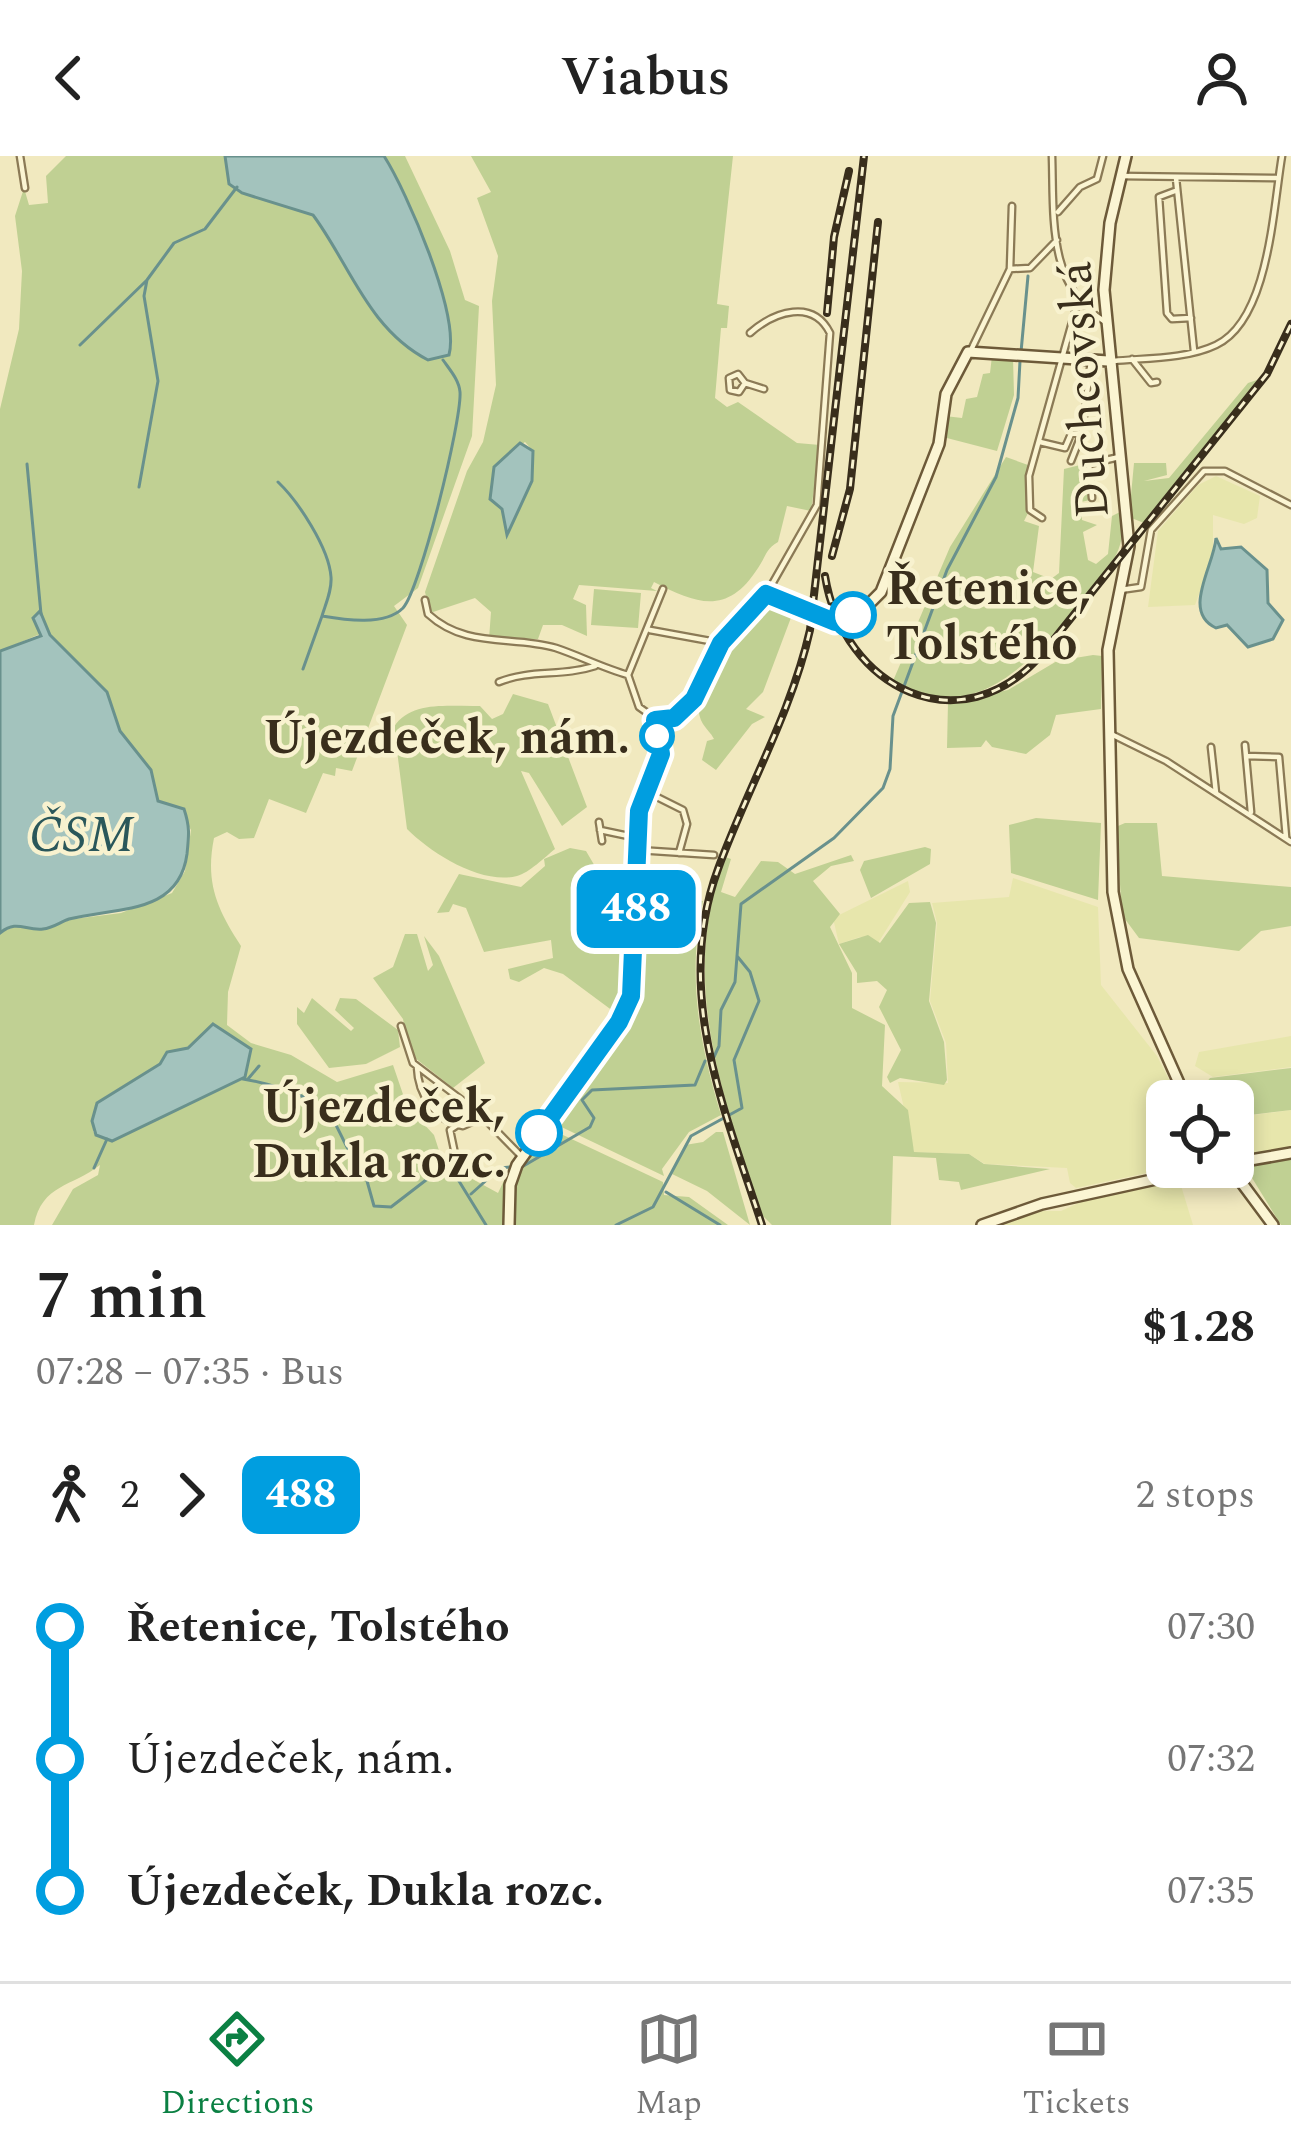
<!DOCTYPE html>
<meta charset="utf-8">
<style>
:root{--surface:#fff;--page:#f2f2f2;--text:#222;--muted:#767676;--line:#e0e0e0;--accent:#0b8043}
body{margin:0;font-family:Spectral,serif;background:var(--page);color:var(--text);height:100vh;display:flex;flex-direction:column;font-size:45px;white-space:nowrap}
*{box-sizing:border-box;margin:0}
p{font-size:39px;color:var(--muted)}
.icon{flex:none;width:66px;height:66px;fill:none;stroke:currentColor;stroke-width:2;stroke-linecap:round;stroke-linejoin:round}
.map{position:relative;height:1069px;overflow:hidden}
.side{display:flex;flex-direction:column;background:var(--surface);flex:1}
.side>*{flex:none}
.badge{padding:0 24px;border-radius:18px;font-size:42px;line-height:78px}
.buttons{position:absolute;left:1146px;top:924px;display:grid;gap:24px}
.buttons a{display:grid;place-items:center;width:108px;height:108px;border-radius:18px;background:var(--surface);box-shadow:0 6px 18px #0003;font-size:60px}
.map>.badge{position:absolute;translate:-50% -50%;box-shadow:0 0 0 6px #fff}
.legs{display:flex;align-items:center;gap:18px;height:132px;padding:0 36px;font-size:39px}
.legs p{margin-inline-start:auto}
.head{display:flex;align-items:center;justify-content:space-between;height:204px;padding:0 36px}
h1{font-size:66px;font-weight:600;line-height:90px}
ul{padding:0 36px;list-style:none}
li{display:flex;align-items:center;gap:42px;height:132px;font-size:45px}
li i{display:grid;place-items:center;width:18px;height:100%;margin:0 15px;background:currentColor}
li i::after{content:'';width:30px;height:30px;margin:-15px;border:9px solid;border-radius:50%;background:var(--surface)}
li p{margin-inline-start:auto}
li:first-child i{background:linear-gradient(#0000 50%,currentColor 0)}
li:last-child i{background:linear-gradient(currentColor 50%,#0000 0)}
header{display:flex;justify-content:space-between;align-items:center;height:156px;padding:0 36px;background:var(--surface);font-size:54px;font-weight:600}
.tab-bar{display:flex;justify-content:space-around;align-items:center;height:168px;border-top:3px solid var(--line);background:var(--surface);font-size:33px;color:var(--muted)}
.tab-bar a{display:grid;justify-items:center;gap:6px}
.tab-bar .current{color:var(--accent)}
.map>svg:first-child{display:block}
.farmland{fill:#e7e6ac}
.green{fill:#c0d093;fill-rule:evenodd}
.water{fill:#a3c3bd;stroke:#69918d;stroke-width:3}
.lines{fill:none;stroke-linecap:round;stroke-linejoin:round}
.stream{stroke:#69918d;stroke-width:3}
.street-casing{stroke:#8b7a56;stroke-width:9}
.secondary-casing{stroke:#6d5a39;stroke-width:14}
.street{stroke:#fbf5d3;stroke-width:4.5}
.secondary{stroke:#fbf5d3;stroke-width:9}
.rail-casing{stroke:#392e1c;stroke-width:8}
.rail{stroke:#f8f2cf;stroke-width:3;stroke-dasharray:9;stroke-linecap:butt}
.line-1-casing{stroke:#fff;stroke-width:27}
.line-1{stroke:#009ee0;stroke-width:18}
.stop-1-dot{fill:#fff;stroke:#009ee0;stroke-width:6}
.labels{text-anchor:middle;stroke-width:9;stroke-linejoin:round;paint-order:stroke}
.street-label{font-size:48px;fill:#392e1c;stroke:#f8f2cf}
.stop-label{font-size:48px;font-weight:bold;fill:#392e1c;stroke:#f8f2cf;text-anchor:end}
.water-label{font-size:51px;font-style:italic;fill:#2a575a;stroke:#f8f2cf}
</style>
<header><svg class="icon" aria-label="back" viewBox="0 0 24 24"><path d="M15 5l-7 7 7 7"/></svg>Viabus<svg class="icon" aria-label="person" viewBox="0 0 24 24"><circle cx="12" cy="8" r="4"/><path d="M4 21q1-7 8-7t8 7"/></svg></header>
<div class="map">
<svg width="1291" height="1069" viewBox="0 0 1291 1069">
<rect width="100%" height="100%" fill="#f1e9bf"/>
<path class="farmland" d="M1216,320L1260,340L1257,362L1244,368L1213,359V400L1195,449L1148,451L1158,375L1198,329Z
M1013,722L1098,751L1101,829L1157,900L1180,945H1167V974L1146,983L1167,998V1011H1175L1076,1032L1070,1027L1067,1012L985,1008L969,998L914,996L898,926L948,927L946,887L930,845L937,767L932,747L1009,741Z
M908,725L910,736L878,787L860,781L839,788L833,762Z
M1291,880V911L1213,921L1195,910L1199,896Z
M1291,954V992L1233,1001V962Z
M1179,1023L1193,1069H996L1032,1055H1061L1092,1041Z"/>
<path class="green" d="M66,0H225L229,28L242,37L313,59C349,107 370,174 428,204L451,194L452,187L436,114L384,0H405L450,95L465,144L479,150L472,280L418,432L394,450L407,469L352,615L336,612L335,620L323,617L306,657L269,643L254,682L239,683L227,676L214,682C205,727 217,753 241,790L228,836L227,869L251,887L291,899L337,926L393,909L407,950L434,979L443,1007L498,1037L516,1000L544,983L546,971L663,1026L664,1039L689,1041L728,1069H52L73,1033L98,1019L100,1009C72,1031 42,1028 34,1069H0V777L20,768L50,772L66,764L121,757L172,737L185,715L191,674L179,654L158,646L151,614L120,575L108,537L47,475L0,495V253L19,173L22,115L15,60L24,32L29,49L48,47L46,20ZM214,868L251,895L245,921L112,985L93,976L103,942L159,908L167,896L188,892Z
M471,0H733L717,148L729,150L727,172H721L715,242L727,251L738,246L797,287L820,289L811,355L787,350L778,386C765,394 767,399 758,412C728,459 698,449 654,426L651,432L657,435L579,429L573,443L586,449L587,480L562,469H543L538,483H489L491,456L475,442L430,457L425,436L467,315L483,286L496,229L492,145L498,100L477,42L491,36ZM525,286L533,295L532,325L508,379L498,307Z
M992,200L1013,202L1014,239L997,295L943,281L945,260L962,262L966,243L977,241L983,218L990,217Z
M1260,223L1144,367L1129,361L1134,307H1166L1167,319L1144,325L1169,322L1248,227Z
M1006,301L1028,309L1029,355L1024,365L1039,370L1033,416L1051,423L1059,417L1064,313L1084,308L1090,344L1081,346L1082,364L1097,369L1083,376L1088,404L1096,408L1108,398L1112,360L1120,356C1131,394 1103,419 1080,446C1033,505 975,573 893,525L950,391Z
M594,433L641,437L638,472L591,469Z
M766,442L795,451L763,536L746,553L765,561L752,568L716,614L702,604L707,585L714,583C711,577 706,573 703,568C681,531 743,467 766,442Z
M1093,499L1102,500L1101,553L1056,559L1050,579L1026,598L992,591L986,584L981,591L947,592L948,546L1008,534L1057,505Z
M513,538L548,548L587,651L562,670L529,617L521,615L555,693C545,701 529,717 517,720C481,729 431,697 407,673L394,571C411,544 450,551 480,550L492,563L503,558Z
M1036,662L1101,667L1098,744L1011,717L1009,669Z
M1125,667H1157L1162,720L1291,731V770L1261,775L1239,795L1139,782L1122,759L1117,682L1118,670Z
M925,691L931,693L930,708L871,742L860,714L864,705Z
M570,692L586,695L603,724L632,746L626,838L617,858L563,818L544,812L519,826L510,823L508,813L553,802L551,784L484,796L466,752L453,748L449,756L437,757L459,718L521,731L545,710L544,703Z
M851,699L854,705L831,710L813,725L840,758L830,771L852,817V852L885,869L882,930L908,954L914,996L969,998L984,1008L1050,1013L961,1034L959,1026L939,1024L936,1002L893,1000L891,1069H772L760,1057C723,937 678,826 725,701L731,703L721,736L735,741L761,705L778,706L795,718Z
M653,739L703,745C687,820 699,886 721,959L689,976L662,1013L664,1020L551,966C588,914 636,871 644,804C646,785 641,765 642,746Z
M930,746L936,767L929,845L944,886L947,924L944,929L900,922L890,927L887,921L901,894L879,851L887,834L877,825L857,827V817L839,788L868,779L880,787L909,747Z
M405,778H417L428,815L433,809L424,780L439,800L485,907L453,932L410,898L403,863L373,822L393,811Z
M312,842L351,875L354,872L335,854L340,842L356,843L398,874L400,891L366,908L329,912L297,868V851L304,857Z
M1291,912V954L1234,961L1233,945H1212L1206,927L1210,922Z
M716,976H723L750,1069L707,1035L672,1018L685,989L703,986Z
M1291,1002V1069H1281L1249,1017L1255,1009Z"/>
<path class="water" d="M225,0H384C407,36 460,158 449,199L428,204C368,173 349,107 313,59L242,37L229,28Z
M520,287L533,295L532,325L507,379L502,353L490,343L494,311Z
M1216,382L1221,393L1241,391L1267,414L1268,447L1283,464L1273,483L1248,491L1227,469L1216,472C1181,456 1214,410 1216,382Z
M40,455L50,479L107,536L120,575L151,614L158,645L184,653C190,671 189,679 187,698C179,759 117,751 69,763C60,766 53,772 43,773C25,775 17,763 0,777V495L41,480L33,462Z
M213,868L251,893L245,921L112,985L96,979L92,965L97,947L160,908L167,896L188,892Z"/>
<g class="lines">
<path class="stream" d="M80,189L147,124
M1021,196L1028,120
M27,308L41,458
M278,326C298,345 329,392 331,421C332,434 326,447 322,460C345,464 385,470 403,452C420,434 462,264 460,236C459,224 450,214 443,204
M139,331L158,225L144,140L147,124L174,87L205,73L237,31
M303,513L322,460
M713,903L719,890L721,854L735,826L741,748L834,682L883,632L890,613L893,560L947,414L996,321L1018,242L1020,205
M243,923C267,927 307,938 325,954C342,970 344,999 362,1007L374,1050L391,1051L430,1021L454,1017L486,1069
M248,923L259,910
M94,1012L107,983
M520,1012L590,971L594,962L582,944L592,934L695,929L705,905
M666,1036L720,1069
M471,1038L500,1012L510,1011
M616,1069L653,1051L691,980L742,952L734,904L759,845L750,816L737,800"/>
<defs>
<path id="street" d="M20,0L25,32
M1052,0C1054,59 1047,131 1104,165
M1120,20L1276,22
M1176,22L1194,195
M1175,35L1159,41L1167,157L1172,163L1191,162
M1058,56L1080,31L1097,23L1103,0
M1010,113L1030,112L1057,84
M750,177C775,155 813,143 830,177L817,349L767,437
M971,194L1010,113L1012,50
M1132,203L1151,227L1157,226
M1114,205C1146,202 1187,203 1216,189C1269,164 1273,53 1282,0
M745,227L739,236L730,234L729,222L738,218L745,227L764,233
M1040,286L1065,292L1071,278L1082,277L1091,205
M1071,305L1082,277
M1092,342L1089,308L1119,301
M1042,362L1030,354L1029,320L1078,145
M1120,434L1141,431L1151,374L1204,315H1225L1291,349
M425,444L428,458C466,493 512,479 556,492C580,500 603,512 628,519
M650,474L721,487
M499,526C531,513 562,521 595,510
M656,563L639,551L628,519L663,433
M1111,578L1166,605L1291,686
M1245,589L1251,656
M1211,591L1216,637
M1246,600L1279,601L1286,681
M647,636L683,654L687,668L679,697
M599,666L602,685
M600,674L638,682
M638,694L714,699
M401,870L413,907L479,957L522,1001
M417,911C418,938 435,965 463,970L481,962
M431,946L456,970L450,974L455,998"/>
<path id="secondary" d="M1126,0L1110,67L1104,134L1129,390L1108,494L1113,736L1128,813L1187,945
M1233,1007L1291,997
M1230,1011L1273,1069
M509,1069L510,1029L517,1009L619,866L630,840L639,655L661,598L656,563H673L696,540L721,487L767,438L835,466L864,453L881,436L939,288L946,238L968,196L1108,205
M982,1069L1042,1048L1211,1011"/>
</defs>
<use href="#street" class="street-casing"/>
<use href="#secondary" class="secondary-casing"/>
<use href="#street" class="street"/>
<use href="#secondary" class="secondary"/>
<defs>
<path id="rail" d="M827,157L834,81L849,15
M832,400L850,333L878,66
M825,420C843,532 961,592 1043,497L1267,218L1291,168
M762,1069C724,952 673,835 718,713C747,633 791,558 810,474L864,0"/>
</defs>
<use href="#rail" class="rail-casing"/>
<use href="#rail" class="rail"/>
</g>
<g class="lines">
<defs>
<path id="line-1" d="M539,977L619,866L631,840L639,655L661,598L655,564L674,562L694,543L721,487L766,438L835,466L853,459"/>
</defs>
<use href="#line-1" class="line-1-casing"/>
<use href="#line-1" class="line-1"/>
</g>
<g class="stop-1-dot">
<circle cx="853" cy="459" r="21"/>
<circle cx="657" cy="580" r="15"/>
<circle cx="539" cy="977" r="21"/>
</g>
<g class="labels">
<g class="street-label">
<text transform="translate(1082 234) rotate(-94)" y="17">Duchcovská</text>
</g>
<g class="stop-label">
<text x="886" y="448" text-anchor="start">Řetenice,<tspan x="886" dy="55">Tolstého</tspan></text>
<text x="630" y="597">Újezdeček, nám.</text>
<text x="506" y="966">Újezdeček,<tspan x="506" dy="55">Dukla rozc.</tspan></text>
</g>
<g class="water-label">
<text x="82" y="695">ČSM</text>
</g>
</g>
</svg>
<div class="buttons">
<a><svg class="icon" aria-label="locate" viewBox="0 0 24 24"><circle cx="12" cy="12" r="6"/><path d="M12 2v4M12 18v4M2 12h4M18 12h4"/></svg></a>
</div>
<b class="badge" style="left:636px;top:753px;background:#009ee0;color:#fff">488</b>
</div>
<section class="side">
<div class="head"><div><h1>7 min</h1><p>07:28 – 07:35 · Bus</p></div><b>$1.28</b></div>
<div class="legs"><svg class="icon" aria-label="walk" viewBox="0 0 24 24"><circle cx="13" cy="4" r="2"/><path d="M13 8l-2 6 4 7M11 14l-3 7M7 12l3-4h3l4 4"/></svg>2<svg class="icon" aria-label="forward" viewBox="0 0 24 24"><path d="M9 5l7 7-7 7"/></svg><b class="badge" style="background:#009ee0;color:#fff">488</b><p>2 stops</p></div>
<ul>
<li><i style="color:#009ee0"></i><b>Řetenice, Tolstého</b><p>07:30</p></li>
<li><i style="color:#009ee0"></i><span>Újezdeček, nám.</span><p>07:32</p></li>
<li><i style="color:#009ee0"></i><b>Újezdeček, Dukla rozc.</b><p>07:35</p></li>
</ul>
</section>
<nav class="tab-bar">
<a class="current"><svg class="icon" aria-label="directions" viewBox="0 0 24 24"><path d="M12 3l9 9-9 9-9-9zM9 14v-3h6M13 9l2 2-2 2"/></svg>Directions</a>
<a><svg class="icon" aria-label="map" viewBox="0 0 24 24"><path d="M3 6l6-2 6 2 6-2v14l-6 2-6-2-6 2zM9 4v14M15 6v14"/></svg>Map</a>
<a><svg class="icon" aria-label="tickets" viewBox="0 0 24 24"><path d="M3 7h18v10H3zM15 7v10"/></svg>Tickets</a>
</nav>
